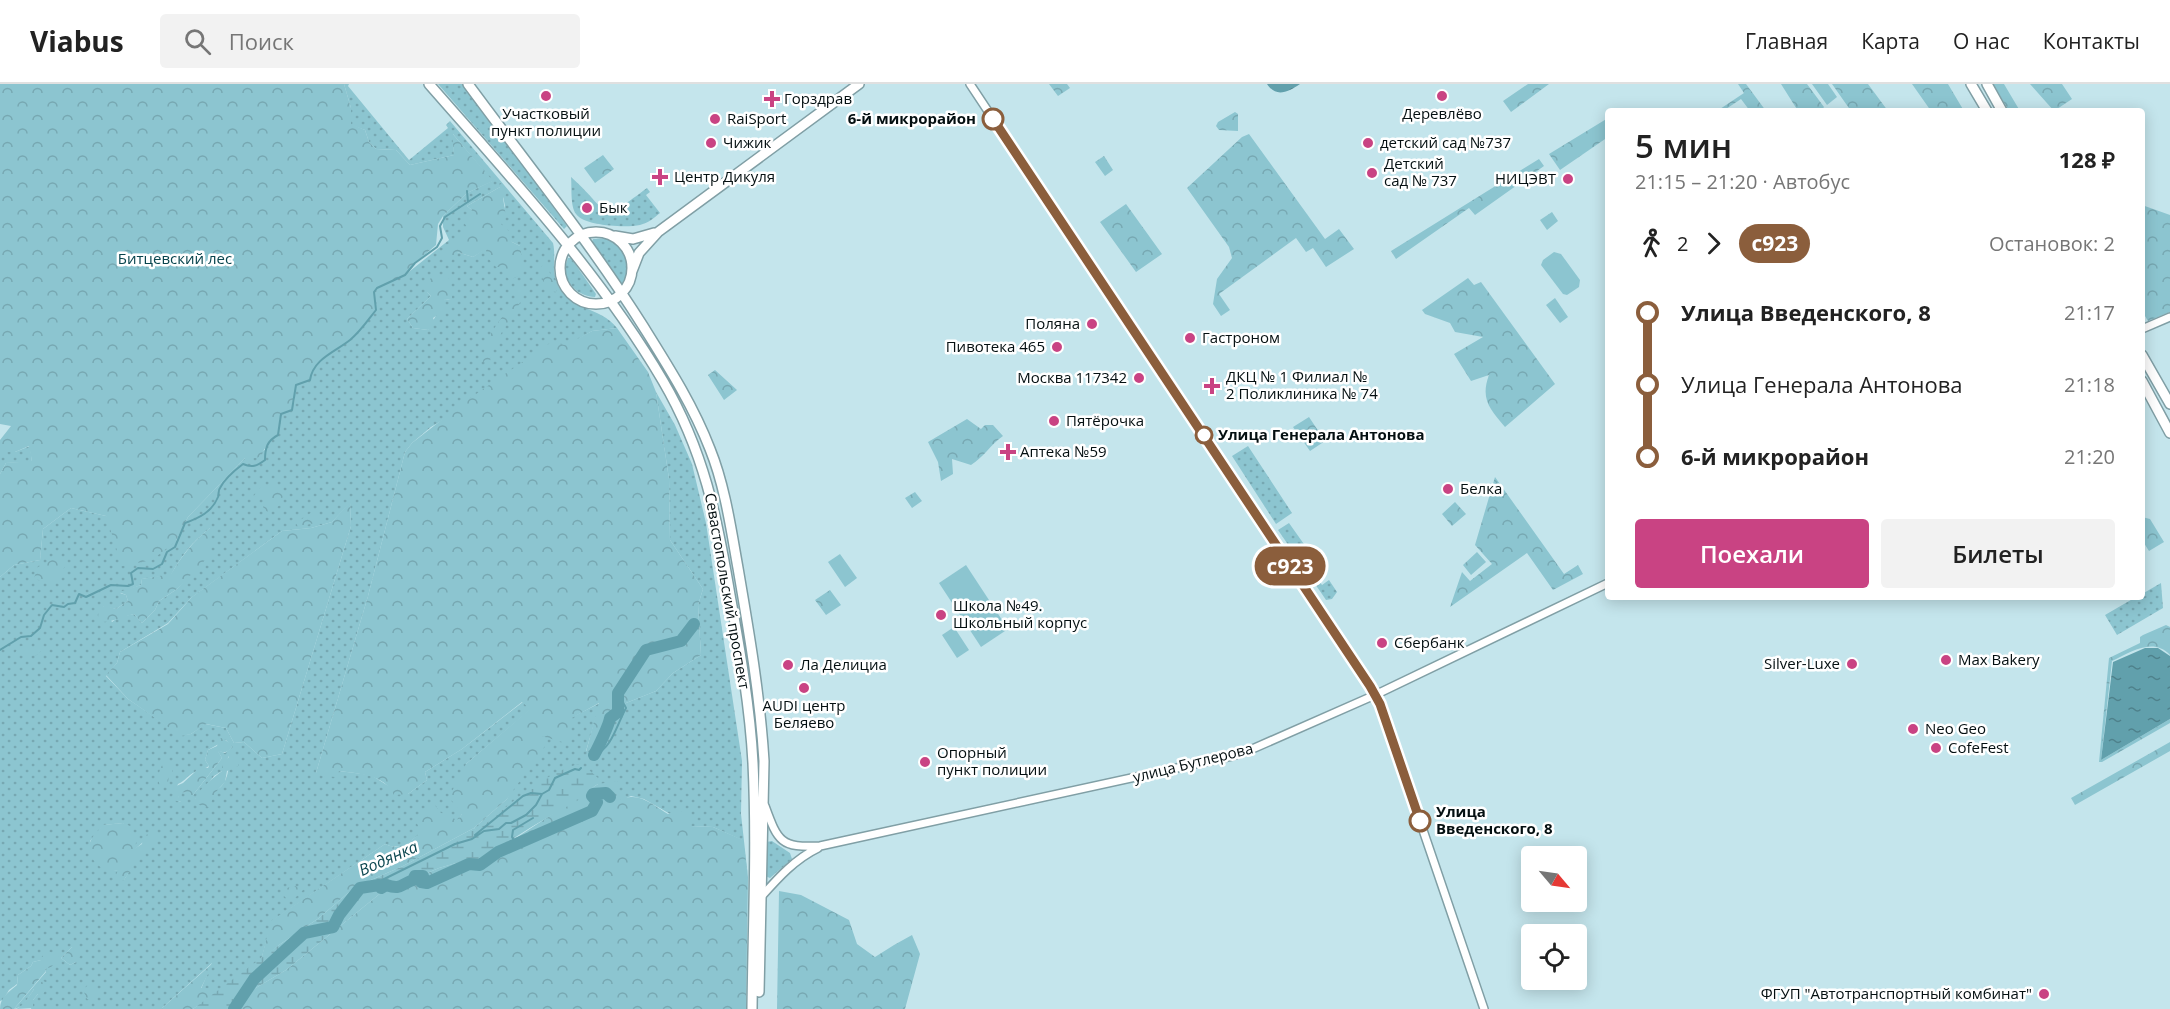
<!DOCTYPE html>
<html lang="ru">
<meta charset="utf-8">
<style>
:root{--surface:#fff;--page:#f2f2f2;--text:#222;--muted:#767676;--line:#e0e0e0;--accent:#c94383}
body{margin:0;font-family:"Open Sans",sans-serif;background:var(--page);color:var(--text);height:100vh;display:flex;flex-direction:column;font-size:22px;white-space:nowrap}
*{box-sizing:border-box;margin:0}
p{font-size:20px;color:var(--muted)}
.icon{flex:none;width:33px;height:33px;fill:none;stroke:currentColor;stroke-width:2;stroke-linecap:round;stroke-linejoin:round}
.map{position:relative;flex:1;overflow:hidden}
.details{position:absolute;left:1605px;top:24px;width:540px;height:492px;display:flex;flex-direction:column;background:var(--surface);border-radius:6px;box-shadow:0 3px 15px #0003}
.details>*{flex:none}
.badge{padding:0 12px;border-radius:20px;font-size:21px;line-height:39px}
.needle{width:39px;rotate:119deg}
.fabs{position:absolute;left:1521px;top:762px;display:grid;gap:12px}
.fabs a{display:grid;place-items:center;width:66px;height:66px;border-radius:6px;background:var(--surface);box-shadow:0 3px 15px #0003;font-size:30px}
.map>.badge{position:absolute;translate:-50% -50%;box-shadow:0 0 0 3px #fff}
.legs{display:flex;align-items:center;gap:9px;height:66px;padding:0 30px;font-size:20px}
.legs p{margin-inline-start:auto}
.summary{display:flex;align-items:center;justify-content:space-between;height:102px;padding:0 30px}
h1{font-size:33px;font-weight:600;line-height:45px}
.button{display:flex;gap:12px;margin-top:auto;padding:12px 30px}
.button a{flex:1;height:69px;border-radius:6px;background:var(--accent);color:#fff;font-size:24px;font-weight:600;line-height:69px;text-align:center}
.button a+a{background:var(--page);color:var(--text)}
ul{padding:0 30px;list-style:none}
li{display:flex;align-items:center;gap:21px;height:72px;font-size:22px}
li i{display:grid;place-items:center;width:9px;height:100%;margin:0 8px;background:currentColor}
li i::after{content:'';width:15px;height:15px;margin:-8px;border:4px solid;border-radius:50%;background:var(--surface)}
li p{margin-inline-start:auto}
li:first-child i{background:linear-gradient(#0000 50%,currentColor 0)}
li:last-child i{background:linear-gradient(currentColor 50%,#0000 0)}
header{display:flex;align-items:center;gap:36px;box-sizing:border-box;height:84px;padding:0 30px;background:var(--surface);border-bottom:2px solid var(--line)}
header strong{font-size:28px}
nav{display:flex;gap:33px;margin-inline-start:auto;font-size:21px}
.search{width:420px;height:54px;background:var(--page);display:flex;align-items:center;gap:15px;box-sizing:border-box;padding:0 21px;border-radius:6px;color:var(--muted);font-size:22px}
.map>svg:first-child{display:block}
.grass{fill:url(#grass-dots);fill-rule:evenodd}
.forest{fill:url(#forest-crowns)}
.wetland{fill:url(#wetland-marsh)}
.pitch{fill:#8cc5d0}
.water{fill:url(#water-ripples)}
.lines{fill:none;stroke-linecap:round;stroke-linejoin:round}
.stream{stroke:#61a0ac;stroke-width:2}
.river{stroke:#61a0ac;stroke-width:12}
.minor-casing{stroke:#809fa5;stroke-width:10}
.major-casing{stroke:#809fa5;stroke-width:12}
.minor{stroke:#fff;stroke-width:7}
.major{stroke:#fff;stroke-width:9}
.line-1-casing{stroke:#fff;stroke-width:14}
.line-1{stroke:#8b5e3c;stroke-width:9}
.poi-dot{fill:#c94383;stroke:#fff;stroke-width:2}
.stop-1-dot{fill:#fff;stroke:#8b5e3c;stroke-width:3}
.labels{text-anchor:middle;stroke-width:5;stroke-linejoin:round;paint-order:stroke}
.poi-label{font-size:15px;fill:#040f11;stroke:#fff;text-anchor:start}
.stop-label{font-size:15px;font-weight:bold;fill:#040f11;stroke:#fff;text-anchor:start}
.park-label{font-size:15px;fill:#07444d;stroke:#fff}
.street-label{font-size:15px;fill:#040f11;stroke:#fff}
.water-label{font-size:16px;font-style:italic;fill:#0e4851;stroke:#fff}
</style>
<header>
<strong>Viabus</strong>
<div class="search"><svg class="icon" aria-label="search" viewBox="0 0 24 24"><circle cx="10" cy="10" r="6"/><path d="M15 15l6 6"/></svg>Поиск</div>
<nav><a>Главная</a><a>Карта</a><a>О нас</a><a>Контакты</a></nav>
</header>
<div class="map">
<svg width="2170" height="925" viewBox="0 0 2170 925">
<defs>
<pattern id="grass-dots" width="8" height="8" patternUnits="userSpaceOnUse" patternTransform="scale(1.5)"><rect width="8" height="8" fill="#8cc5d0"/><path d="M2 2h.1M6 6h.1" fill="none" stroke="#77a8b2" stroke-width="1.8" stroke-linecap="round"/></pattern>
<pattern id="forest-crowns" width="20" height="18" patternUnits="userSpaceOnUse" patternTransform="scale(1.5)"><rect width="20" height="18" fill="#8cc5d0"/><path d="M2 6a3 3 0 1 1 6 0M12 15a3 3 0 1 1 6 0" fill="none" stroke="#77a8b2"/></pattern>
<pattern id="wetland-marsh" width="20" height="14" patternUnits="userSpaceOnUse" patternTransform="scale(1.5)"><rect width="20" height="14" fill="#8cc5d0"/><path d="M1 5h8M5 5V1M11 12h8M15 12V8" fill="none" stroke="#77a8b2"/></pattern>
<pattern id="water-ripples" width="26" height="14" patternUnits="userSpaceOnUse" patternTransform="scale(1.5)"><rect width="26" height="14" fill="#61a0ac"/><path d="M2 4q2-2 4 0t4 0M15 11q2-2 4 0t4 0" fill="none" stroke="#4e818b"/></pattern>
</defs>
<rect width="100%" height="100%" fill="#c4e5ec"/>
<path class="grass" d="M344,0H349L348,2L409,76L448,44L446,41L450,37L553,159C556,171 552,184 556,196C565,227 601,222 617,244L592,247L431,343L412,359L405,368L368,512L316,689L339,687L371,691L390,703L408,710L427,696L425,688L462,665L523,618L531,625L466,680L462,730L457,738L422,747L416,753L404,762H390L385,760L272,837L261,876L222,905H201L212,879L161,925H31L33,916L38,910L34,905L23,922L14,925L46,888L45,885L47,883L41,876L33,878L31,882L18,891L17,900L9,906L3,916L0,917V493L14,481L40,476L43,445L71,424L106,432L176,457L188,433L245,374L265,366L269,356L279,343C279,330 284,328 294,320L296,301L311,289L323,274L351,255L376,221L374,208L377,204L405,191L449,156L443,143V132L467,109L492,97L453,50L454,71L410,81L396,66L376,65L369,58L365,46L351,41V24ZM500,98L505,122L500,140L512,158L520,162V170L486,164L473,173L457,168L470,145L472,126L467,122L500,103ZM427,208L451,216L445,215L428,246L413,244L407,235L431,212ZM350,419L351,442L282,670L262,674L244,658L234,659L226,644L205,640L191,650L181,651L128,615L106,592L117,579L120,568L168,539L191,514L282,447L311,444L332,438ZM210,444L208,463L190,490L177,505L159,517L155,526L142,539L134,530L119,533L112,538L103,522L116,525L128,517L126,511L120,509L141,501L142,495L171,491C181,472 193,457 210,444ZM226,656L232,663L225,669L217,666L222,674L193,711L184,708L179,710L178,713L181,718L178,717L174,711L178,700C185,697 188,691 195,688C200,685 205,685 209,682L205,676L208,666ZM229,672C229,701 222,707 195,715L214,692L222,687ZM123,739L130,748L133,767L151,751L124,796L118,786C99,788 91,774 90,757L104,741ZM72,863L76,878L70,881L61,874Z
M438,0H464L567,142L564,145Z
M571,93C610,127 597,142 647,104L650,108L646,111L660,129C654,134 648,139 640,141C626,144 584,142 576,130C570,122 572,103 571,93Z
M607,154C626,162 634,182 622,200L592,158L593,155Z
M568,174H571L596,210L595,213C575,212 559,194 568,174Z
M656,308L675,341L692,380L706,439L742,677L741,730L748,793L742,756L713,743L691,742L644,715L631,712L620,717L611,718L610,713L613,706L598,700L491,769L474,744L507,715L537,651L600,619L586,667L595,668L616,623L656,607L673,589L701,571L698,521L703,505L670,456L669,395Z
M30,362L32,378L6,379L0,390V368H15Z
M1248,362L1292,429L1276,440L1232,372Z
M1289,439L1323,487L1316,492L1322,501L1329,496L1337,508L1332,515L1326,516L1324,513L1278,446Z
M2161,499L2163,524L2117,551L2105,531L2136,513H2142V510Z
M772,757L790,769L792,775L770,794L765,792L766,758Z"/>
<path class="forest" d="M0,0H344L351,24V40L365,46L369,58L376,65L396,66L410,81L454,71L452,49L493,97L467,109L443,132L438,140L436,161L415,179L405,191L377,204L374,208L376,226C368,236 360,248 350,256C335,268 313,275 310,296L296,301L292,326C275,332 281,336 278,351C268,357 265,366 258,374H245L188,433L176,457L152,476L122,482L106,432L71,424L43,445L40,476L14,481L0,493V390L6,379L32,377L29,362L15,368H0V356L11,342L0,340Z
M1049,0H1067L1070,4L1058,12Z
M1528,0H1549L1511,28L1503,17Z
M1738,0H1746L1766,27H1750L1741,15L1723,27H1717L1744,9Z
M1781,0H1807L1824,23L1821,27H1798Z
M1832,0H1868L1888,27H1851Z
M1912,0H1948L1964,27H1931Z
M1993,0H2004L2020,27H2009Z
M2030,0H2062L2072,15L2054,27Z
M1235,28L1238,30V47L1219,46L1216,42L1218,38Z
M1608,34V53L1560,86L1549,70Z
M1249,50L1325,155L1339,145L1354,165L1326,183L1313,164L1306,168L1296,154L1219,210L1230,226L1221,232L1213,220L1217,195L1232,174L1229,163L1187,104L1242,53Z
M603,71L614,85L595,99L584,84Z
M1104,72L1113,86L1105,92L1095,78Z
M1539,75L1544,82L1475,131L1469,124L1396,175L1391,167Z
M499,97L508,107L503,114L506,133L501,140L510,148L512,158L520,162L523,182L520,191L510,196L503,189L501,183H496L487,173L486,165L473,173L457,168L451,177L443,176L446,161L459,155L462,146L469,145L464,139L472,126L467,122L500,103Z
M1126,120L1162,170L1136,188L1100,138Z
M2142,121L2170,131V228L2148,237L2142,227Z
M1552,128L1558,137L1547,146L1540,136Z
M544,179L548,184L557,208L546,207L540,185Z
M448,191L452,208V216L445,215L443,227L433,234L436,240L428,246L413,244L407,235L431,212L427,208V198L433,192Z
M1468,194L1474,201L1481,198L1555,300L1505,343C1490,325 1480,315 1489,291L1471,297L1454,270L1483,253L1455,248L1450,239L1425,230L1422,226Z
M520,202L526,206C516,231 495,251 490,277L483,278C484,252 503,230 521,212L516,208L517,205Z
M1555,214L1568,233L1560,239L1546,221Z
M617,244L648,288L656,308L669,395L670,456L703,505L698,521L701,571L673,589L656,607L616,623L595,668H586L599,619L570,635L569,660L538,651L545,662L507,715L474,744L403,782L355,803L319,834L279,861L261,876L271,837L385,760C399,767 412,758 421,747L416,738L423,725L434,720L441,729L449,730L457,737L462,730L449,713L466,680L530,625L522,618L462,665L425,688L427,696L408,710L394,711C384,690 360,690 339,687L336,693L323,692L316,689L368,512L405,368L412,359L466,317L550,259L566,261L592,247Z
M715,286L737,306L724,316L708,291Z
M1309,333L1325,357L1310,367L1293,343Z
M967,335L981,345L985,341H993L1003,352C990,361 984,373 971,381L952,375L953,390L941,397L938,378L928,358Z
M1495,393L1564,490L1578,481L1583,490L1553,506L1527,469L1450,523L1462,488L1470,497L1492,480L1475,461Z
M262,401L281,404L284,409L280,421L268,429L263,423L265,412L253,413Z
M915,408L922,417L912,424L905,414Z
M350,418L351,442L282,670L262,674L244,658L234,659L226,644L206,640L191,650L181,652L128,615L106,591L117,579L120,568L168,540L192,513L282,447L311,444L332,438Z
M1455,418L1466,430L1452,442L1442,430Z
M315,426L323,437L298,443L296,439Z
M2142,433L2150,435L2164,458L2149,467L2142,456Z
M210,444L213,445L210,452L214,460L208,463L211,470L177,505L159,517L155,526L142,539L134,530C121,533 113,538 101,538L98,531L104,521L116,525L128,517L126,511L119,508L141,501L142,495L171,490C182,472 193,457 210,444Z
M1477,468L1486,478L1471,491L1463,481Z
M59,472L68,479L53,497L43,498L34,494L38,483Z
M830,506L841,521L826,531L815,516Z
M2166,541L2170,543V571C2153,553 2131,568 2112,577L2101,676L2170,635V639L2102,678H2099L2109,574L2140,559V553L2143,551Z
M22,562L26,564L38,563L42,566L37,571L24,572L15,569L17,566L16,564Z
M222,654L231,660L232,663C227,669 224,669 218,667L222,674L193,711L189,712L184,708L178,713L183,714L182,718L172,716V712L174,711V703L183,699L196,687V682L208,684L209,682L205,676L208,666L217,662L219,655Z
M2170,658V667L2075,721L2071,714Z
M232,670L239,674L238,682L227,687L225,698L215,709L209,723L201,722L194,717C200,703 211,696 222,687V680Z
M166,678L172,681V689L169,690L168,699L163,702H160C157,695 159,681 166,678Z
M617,697L620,704L613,707L610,713L611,718C618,717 624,713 631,713C644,712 658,724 668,730L678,726L690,731L691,742L713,743L743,756L748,793L746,925H239L237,915L286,886L382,808L439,784L463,777L478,779L598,700Z
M123,739L130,742L131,750L136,752L137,756L134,765L142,760L143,753C147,750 151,749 156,747L157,753L143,767L124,796L116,798L114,796L118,786L108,788C97,782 84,770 91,756C94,750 100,745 103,741Z
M295,802L304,805L296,813L287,815L283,811L282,805Z
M779,807L801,811L849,836L857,860L875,873L894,861L912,851L920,870L905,925H777Z
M72,863L80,865L82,869L76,878L70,881L61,874Z
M50,868L58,871L60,874L51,883L45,885L46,887L14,925H0C0,913 9,908 17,901L18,891L31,882L33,878L41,876L42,872Z
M214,878L201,904L222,905L193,925H161Z
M43,897L48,899L46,906L42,911L38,910L33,916V924L16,925C28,920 31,904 43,897Z
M88,901L96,903L99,906L98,912L95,913L93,911L90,916L87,915L83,906Z"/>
<path class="wetland" d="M578,680L589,686L598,694L589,710L501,760L478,779L463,777L439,784L382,808L286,886L237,915L239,925H193L279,861L319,834L355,803L403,782L474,744L477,747C506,723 541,691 578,680Z"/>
<path class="pitch" d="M1812,0H1828L1837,13L1827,21Z
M1554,168L1561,170L1580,196L1579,203L1567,211L1563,210L1541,181L1543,176Z
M840,470L857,494L845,503L828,478Z
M966,481L1008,545L981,563L939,499Z
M954,543L969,566L957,574L942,551Z"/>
<path class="water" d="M1267,0H1300C1288,8 1276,14 1267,0Z
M2145,564H2158L2170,572V635L2101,676L2113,578Z"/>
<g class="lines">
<path class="stream" d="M467,107L468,118
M0,566L21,553L31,552L40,544L44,531L52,521L64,523L68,520L75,519L79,510L86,513L111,501L128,502L133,500L131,489L138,484L153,485L162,480L167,468L175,463L185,439C199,434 212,428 218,413C219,410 218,406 220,404C225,394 235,386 243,380C252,384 257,382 265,376C265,364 267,357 278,351L281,330L292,326L296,301L310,296C313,275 335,268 350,256C360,248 368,236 376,226L374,208L377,204L405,191L415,179L437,163L442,154L440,142L445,133L480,110
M594,671C612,665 617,640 626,624L618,609
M475,751L523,712L531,709L542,710
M516,760L512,753L513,746L533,734
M370,802L455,760L472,755L484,747L499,745L506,739H511L526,731L536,721L542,710L549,706L555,694L575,685L579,686L581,684"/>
<path class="river" d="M594,671C598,664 609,641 610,634L618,628V609L646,566L681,557L694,540
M234,925L254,895L304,849L333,843L339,831L360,804L379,801L381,804L386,801C401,806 400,801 413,796L415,792H423L421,798L427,799L469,780L480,781L498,768L592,727L597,718L592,712L593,710L606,709L610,713"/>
<defs>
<path id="minor" d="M970,0L1375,611L1380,620L1484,925
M2142,245L2170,233
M765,722C778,758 781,764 820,762L1232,672L1250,666L1375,611L1608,499
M761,813C778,794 795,775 818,764"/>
<path id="major" d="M429,0C512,95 599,188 663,297C704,367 717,433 730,511C740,566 750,623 753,679C757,761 753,843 752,925
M468,0C527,80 590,158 643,242C668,282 693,321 710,365C725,402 731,445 738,484C749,548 760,612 764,677L759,908
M1971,0L1987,27
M1987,0L2002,27
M560 184a36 36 0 1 1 72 0a36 36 0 1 1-72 0Z
M615,152L633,155L654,149
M632,187L639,169L658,148L859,0
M2142,271L2170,320
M2142,297L2170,349"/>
</defs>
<use href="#minor" class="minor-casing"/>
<use href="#major" class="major-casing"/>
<use href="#minor" class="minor"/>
<use href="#major" class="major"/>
</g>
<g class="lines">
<defs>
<path id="line-1" d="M993,35L1370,602L1380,620L1420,737"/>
</defs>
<use href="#line-1" class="line-1-casing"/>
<use href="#line-1" class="line-1"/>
</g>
<g class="poi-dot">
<circle cx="546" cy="12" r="6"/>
<circle cx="1442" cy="12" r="6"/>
<path d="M769 6h6v6h6v6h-6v6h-6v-6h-6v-6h6z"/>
<circle cx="715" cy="35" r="6"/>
<circle cx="711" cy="59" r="6"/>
<circle cx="1368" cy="59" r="6"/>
<circle cx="1372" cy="89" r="6"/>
<path d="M657 84h6v6h6v6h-6v6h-6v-6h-6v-6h6z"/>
<circle cx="1568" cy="95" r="6"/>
<circle cx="587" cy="124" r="6"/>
<circle cx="1092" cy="240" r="6"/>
<circle cx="1190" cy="254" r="6"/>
<circle cx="1057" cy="263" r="6"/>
<circle cx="1139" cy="294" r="6"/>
<path d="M1209 293h6v6h6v6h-6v6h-6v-6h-6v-6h6z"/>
<circle cx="1054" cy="337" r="6"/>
<path d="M1005 359h6v6h6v6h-6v6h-6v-6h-6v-6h6z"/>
<circle cx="1448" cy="405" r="6"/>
<circle cx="941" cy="531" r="6"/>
<circle cx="1382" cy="559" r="6"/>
<circle cx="1946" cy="576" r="6"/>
<circle cx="1852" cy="580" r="6"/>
<circle cx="788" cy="581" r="6"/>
<circle cx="804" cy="604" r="6"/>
<circle cx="1913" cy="645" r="6"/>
<circle cx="1936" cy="664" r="6"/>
<circle cx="925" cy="678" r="6"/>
<circle cx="2044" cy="910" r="6"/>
</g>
<g class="stop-1-dot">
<circle cx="993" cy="35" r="10"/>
<circle cx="1204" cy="351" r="8"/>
<circle cx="1420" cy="737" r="10"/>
</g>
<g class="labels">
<g class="poi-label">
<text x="784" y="20">Горздрав</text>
<text x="546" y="35" text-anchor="middle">Участковый<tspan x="546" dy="17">пункт полиции</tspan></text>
<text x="1442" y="35" text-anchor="middle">Деревлёво</text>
<text x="727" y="40">RaiSport</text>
<text x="723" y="64">Чижик</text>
<text x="1380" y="64">детский сад №737</text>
<text x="1384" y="85">Детский<tspan x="1384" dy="17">сад № 737</tspan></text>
<text x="674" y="98">Центр Дикуля</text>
<text x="1556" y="100" text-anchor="end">НИЦЭВТ</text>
<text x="599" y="129">Бык</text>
<text x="1080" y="245" text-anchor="end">Поляна</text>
<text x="1202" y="259">Гастроном</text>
<text x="1045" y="268" text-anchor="end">Пивотека 465</text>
<text x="1226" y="298">ДКЦ № 1 Филиал №<tspan x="1226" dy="17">2 Поликлиника № 74</tspan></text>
<text x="1127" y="299" text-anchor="end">Москва 117342</text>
<text x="1066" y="342">Пятёрочка</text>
<text x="1020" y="373">Аптека №59</text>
<text x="1460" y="410">Белка</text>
<text x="953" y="527">Школа №49.<tspan x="953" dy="17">Школьный корпус</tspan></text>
<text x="1394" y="564">Сбербанк</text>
<text x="1958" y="581">Max Bakery</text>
<text x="1840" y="585" text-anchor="end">Silver-Luxe</text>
<text x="800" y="586">Ла Делициа</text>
<text x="804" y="627" text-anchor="middle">AUDI центр<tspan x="804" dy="17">Беляево</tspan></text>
<text x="1925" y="650">Neo Geo</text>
<text x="1948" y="669">CofeFest</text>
<text x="937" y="674">Опорный<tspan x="937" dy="17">пункт полиции</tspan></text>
<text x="2032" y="915" text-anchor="end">ФГУП "Автотранспортный комбинат"</text>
</g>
<g class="stop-label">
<text x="976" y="40" text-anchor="end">6-й микрорайон</text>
<text x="1218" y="356">Улица Генерала Антонова</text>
<text x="1436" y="733">Улица<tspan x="1436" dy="17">Введенского, 8</tspan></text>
</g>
<g class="park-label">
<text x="175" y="180">Битцевский лес</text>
</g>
<g class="street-label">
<text transform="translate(727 507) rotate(80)" y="5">Севастопольский проспект</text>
<text transform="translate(1193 679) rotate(-14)" y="5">улица Бутлерова</text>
</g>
<g class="water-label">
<text transform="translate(388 774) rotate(-24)" y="6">Водянка</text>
</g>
</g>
</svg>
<div class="fabs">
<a><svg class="needle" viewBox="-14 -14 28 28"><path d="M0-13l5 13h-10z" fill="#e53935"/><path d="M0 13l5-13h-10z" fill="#767676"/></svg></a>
<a><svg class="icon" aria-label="locate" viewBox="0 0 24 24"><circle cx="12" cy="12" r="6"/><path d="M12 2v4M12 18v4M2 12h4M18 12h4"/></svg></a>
</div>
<b class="badge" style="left:1290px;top:482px;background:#8b5e3c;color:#fff">с923</b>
<section class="details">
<div class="summary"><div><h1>5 мин</h1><p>21:15 – 21:20 · Автобус</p></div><b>128 ₽</b></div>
<div class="legs"><svg class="icon" aria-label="walk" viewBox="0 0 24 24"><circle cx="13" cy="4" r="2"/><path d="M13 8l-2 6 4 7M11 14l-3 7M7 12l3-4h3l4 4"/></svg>2<svg class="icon" aria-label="forward" viewBox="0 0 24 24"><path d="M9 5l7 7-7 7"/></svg><b class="badge" style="background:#8b5e3c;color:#fff">с923</b><p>Остановок: 2</p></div>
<ul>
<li><i style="color:#8b5e3c"></i><b>Улица Введенского, 8</b><p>21:17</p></li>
<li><i style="color:#8b5e3c"></i><span>Улица Генерала Антонова</span><p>21:18</p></li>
<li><i style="color:#8b5e3c"></i><b>6-й микрорайон</b><p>21:20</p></li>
</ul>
<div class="button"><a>Поехали</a><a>Билеты</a></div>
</section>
</div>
